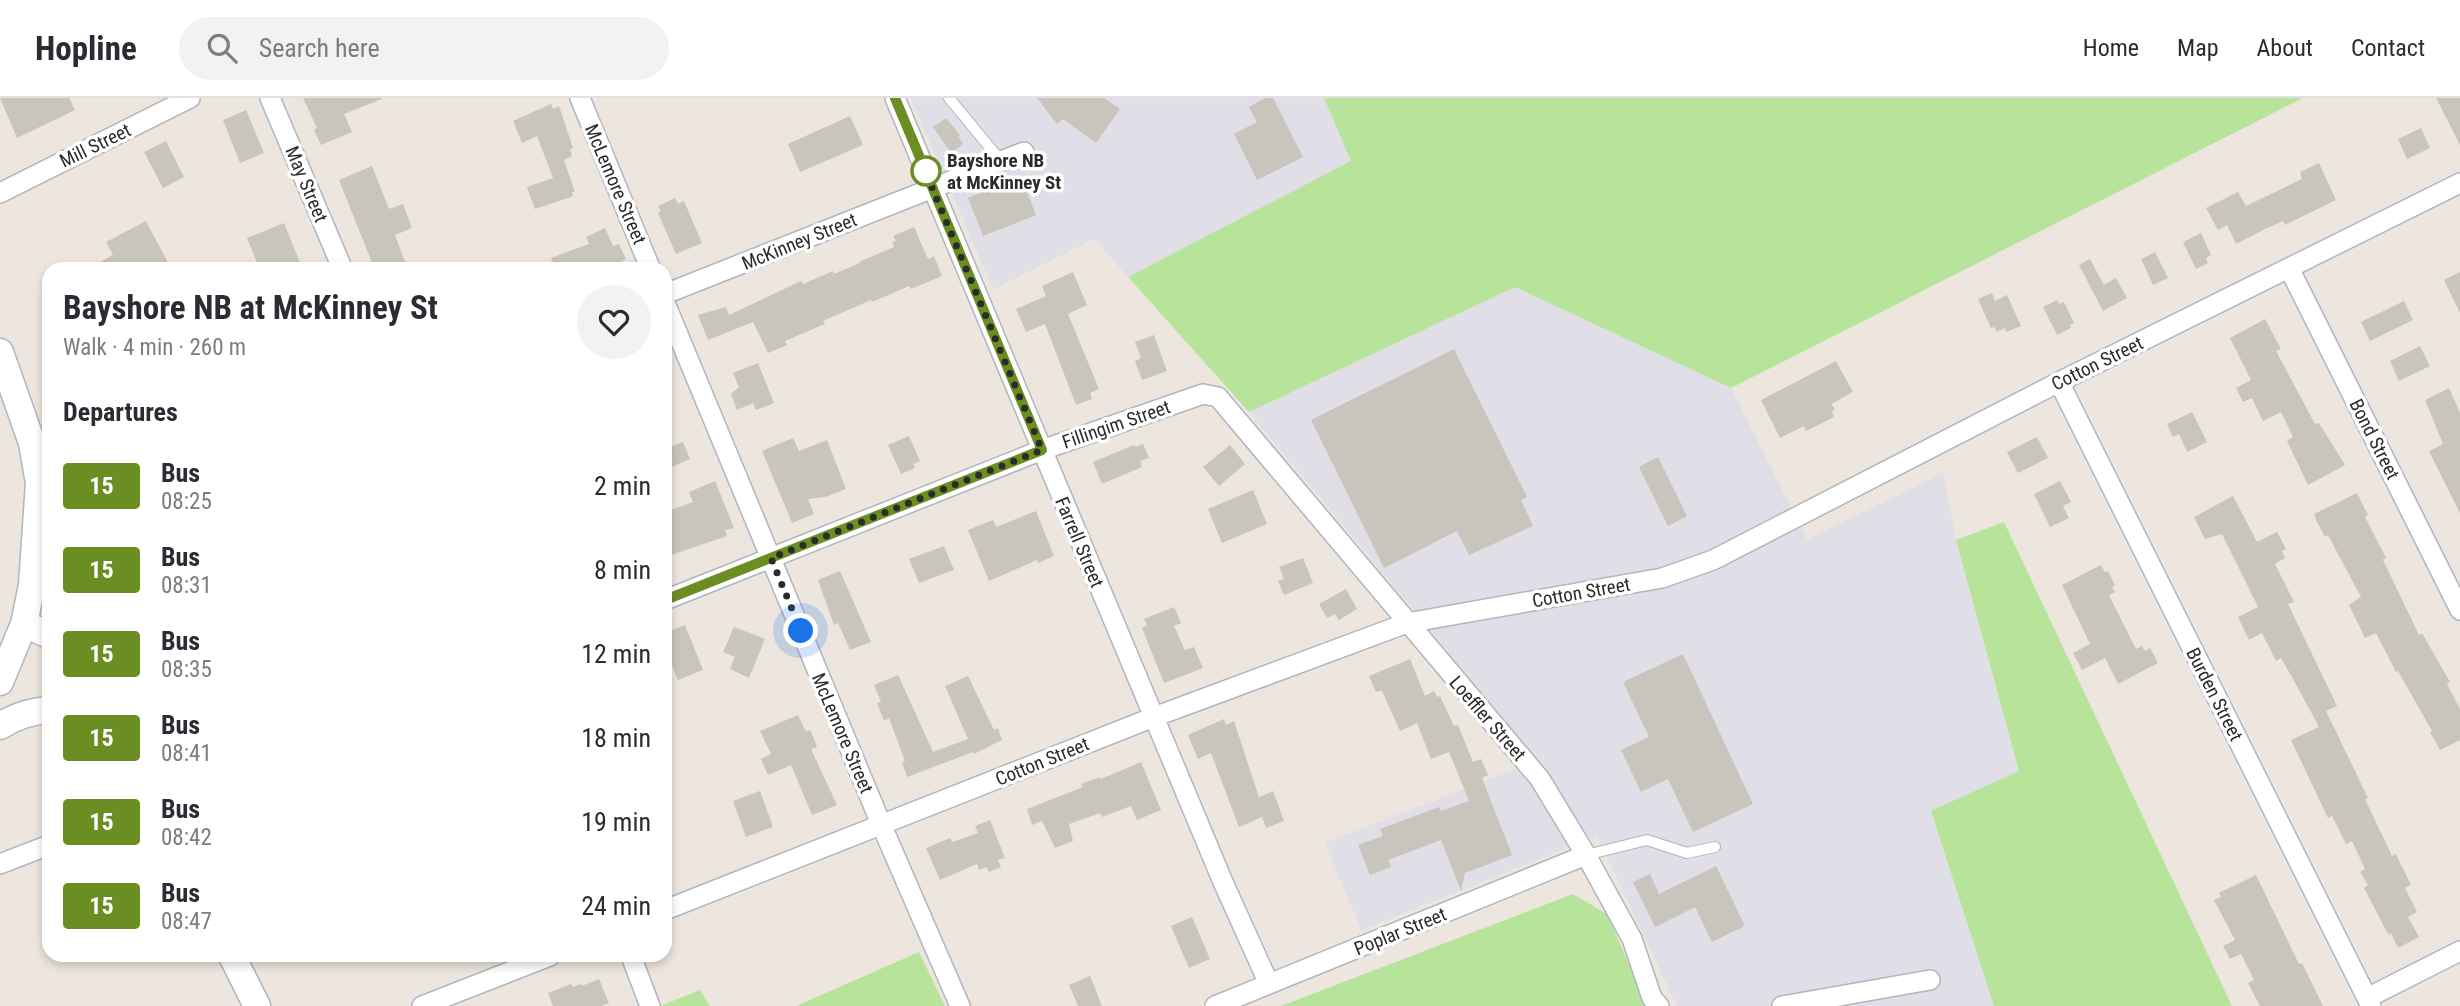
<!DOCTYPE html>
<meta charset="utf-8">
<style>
:root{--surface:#fff;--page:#f2f2f3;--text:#2b2b33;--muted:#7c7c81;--line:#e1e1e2}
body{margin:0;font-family:"Roboto Condensed",sans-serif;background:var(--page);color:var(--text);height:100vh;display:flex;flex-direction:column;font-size:26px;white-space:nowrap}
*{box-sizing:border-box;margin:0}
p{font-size:23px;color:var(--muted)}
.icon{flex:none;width:38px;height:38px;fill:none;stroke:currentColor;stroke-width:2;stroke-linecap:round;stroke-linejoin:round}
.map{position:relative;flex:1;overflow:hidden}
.drawer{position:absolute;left:42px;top:164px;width:630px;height:700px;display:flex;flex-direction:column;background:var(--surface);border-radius:21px;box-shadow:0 4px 10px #0003}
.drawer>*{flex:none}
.badge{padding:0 14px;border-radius:5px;font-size:24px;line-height:46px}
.you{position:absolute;width:35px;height:35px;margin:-18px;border:5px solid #fff;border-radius:50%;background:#1a73e8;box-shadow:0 0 0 10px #1a73e833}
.map>.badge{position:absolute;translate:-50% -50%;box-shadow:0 0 0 4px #fff}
h2{padding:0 21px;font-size:26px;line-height:63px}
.round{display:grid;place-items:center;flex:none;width:74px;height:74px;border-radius:37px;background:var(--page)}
.headline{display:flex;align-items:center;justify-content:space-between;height:119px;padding:0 21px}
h1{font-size:33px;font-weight:700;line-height:52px}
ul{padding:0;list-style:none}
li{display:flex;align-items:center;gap:21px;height:84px;padding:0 21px}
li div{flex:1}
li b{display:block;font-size:26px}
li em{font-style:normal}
li .badge{min-width:77px;font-weight:700;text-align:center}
header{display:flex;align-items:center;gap:42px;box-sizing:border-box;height:98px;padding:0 35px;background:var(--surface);border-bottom:2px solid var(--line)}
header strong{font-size:33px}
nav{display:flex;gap:38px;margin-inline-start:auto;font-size:24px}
.search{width:490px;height:63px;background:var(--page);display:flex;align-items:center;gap:18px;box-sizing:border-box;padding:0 24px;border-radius:38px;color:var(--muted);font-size:26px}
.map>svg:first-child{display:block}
.industrial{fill:#e0dee6}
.green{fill:#b7e39b}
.building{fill:#c9c4bc}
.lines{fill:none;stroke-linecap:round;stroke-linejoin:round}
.lane-casing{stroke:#b1b5bf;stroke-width:12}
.street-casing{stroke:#b1b5bf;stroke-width:22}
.secondary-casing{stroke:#b1b5bf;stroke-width:29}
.lane{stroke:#fff;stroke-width:10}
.street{stroke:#fff;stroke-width:19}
.secondary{stroke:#fff;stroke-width:26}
.line-casing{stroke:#fff;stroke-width:16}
.line{stroke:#6b8e23;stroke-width:10}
.walk{stroke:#2b2b2b;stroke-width:7;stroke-dasharray:0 12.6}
.stop-dot{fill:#fff;stroke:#6b8e23;stroke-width:3.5}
.labels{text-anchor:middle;stroke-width:7;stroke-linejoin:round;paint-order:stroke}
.street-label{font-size:19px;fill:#2b2b2b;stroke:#fff}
.stop-label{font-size:19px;font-weight:bold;fill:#2b2b2b;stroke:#fff;text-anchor:start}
</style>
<header>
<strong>Hopline</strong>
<div class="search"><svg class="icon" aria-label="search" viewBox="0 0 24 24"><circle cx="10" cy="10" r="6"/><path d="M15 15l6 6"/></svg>Search here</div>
<nav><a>Home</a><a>Map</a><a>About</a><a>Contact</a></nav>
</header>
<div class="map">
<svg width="2460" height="908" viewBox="0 0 2460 908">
<rect width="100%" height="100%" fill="#ede6de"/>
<path class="industrial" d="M911,0H1324L1352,63L1128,179L1095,141L993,191Z
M1515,189L1731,290L1807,442L1943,375L1956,442L2019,674L1931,714L1994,908H1677L1597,738L1361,832L1325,745L1538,662L1249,314Z"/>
<path class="green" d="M1324,0H2303L1731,290L1515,189L1249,314L1128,179L1351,63Z
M2004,424L2232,908H1994L1931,713L2019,673L1956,442Z
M1573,796L1607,816L1647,908H1281Z
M919,854L945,908H796Z
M700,892L710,908H660Z"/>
<path class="building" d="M0,0H69L75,12L17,40Z
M303,0H382V1L344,16L352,34L321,47L314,32L317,30Z
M1037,0H1104L1120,11L1096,45L1063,21L1057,26Z
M1265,0H1273L1303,59L1257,82L1234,36L1257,24L1249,9Z
M2436,0H2460V47Z
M551,6L553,11L559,8L573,50L570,51L572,58L564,62L575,94H572L573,98L568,100L535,111L527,89L553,80L537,38L522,45L513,23Z
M246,12L264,55L240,65L223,22Z
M850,18L863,47L800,74L788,46Z
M946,20L960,37L958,38L963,46L951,55L933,29Z
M2421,30L2430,50L2407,61L2398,41Z
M166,43L184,79L163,90L144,54Z
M2319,65L2336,102L2285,127L2283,123L2265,131L2236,146L2227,127L2218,132L2206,110L2238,94L2246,108L2302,81L2300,74Z
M372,68L389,111L403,106L412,130L395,137L408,172H375L339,82Z
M1021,79L1036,117L983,138L968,100Z
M675,100L678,106L684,103L702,145L676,156L658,115L661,113L658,108Z
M146,123L172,172H85L113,157L106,144Z
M284,125L303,172H260L247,140Z
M914,129L928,161L934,158L942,178L911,191L909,188L872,204L871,202L823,223L825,226L785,243L787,247L768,255L753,224L708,242L698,217L726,209L729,217L801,183L803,186L833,173L834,176L860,165L859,164L894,149L892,144L896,143L893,138Z
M605,130L613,148L619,146L626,161L619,165L622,172H555L551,160L589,146L586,139Z
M2201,135L2211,157L2206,160L2208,165L2196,171L2183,144Z
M2155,154L2168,180L2153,187L2141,161Z
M2090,161L2104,187L2116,180L2127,200L2103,213L2079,167Z
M1073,174L1087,207L1068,216L1099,291L1090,295L1092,301L1076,307L1045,226L1026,234L1016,211L1046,198L1042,188Z
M2460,174V215L2444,182Z
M1992,195L1995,203L2007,197L2021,228L2006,234L2005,230L1997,234L1994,229L1991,230L1978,201Z
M2057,202L2059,206L2064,204L2074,225L2070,227L2071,230L2057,237L2043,209Z
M2404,203L2413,222L2370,243L2361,224Z
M2265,221L2281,251L2276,253L2315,326L2319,325L2345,367L2308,387L2287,343L2293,339L2281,314L2263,323L2252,300L2243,304L2236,290L2251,282L2230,240Z
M1154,237L1167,273L1142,282L1135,263L1141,260L1135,244Z
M2420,248L2430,268L2399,283L2390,263Z
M1454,251L1527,399L1521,402L1533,428L1469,457L1457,433L1384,470L1311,322Z
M1836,263L1853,294L1831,306L1835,311L1832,313L1834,319L1806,333L1804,328L1780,340L1761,302Z
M758,265L774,305L756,312L753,305L737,312L731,296L739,289L733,275Z
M2449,290L2460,315V415L2429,353L2443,346L2425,302Z
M2192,314L2207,344L2187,354L2179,336L2173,339L2167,326Z
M909,338L920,363L913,366L915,370L901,376L888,347Z
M2037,339L2048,360L2018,375L2007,354Z
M793,340L799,353L827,342L846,391L825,399L808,401L814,416L792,425L762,353Z
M683,344L690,361L669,370L665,359V351Z
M1143,346L1149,360L1140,363L1142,369L1102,386L1093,364L1134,347L1135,349Z
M1230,347L1245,366L1219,388L1203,369Z
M1658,359L1687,418L1668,428L1639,369Z
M715,383L734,430L725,432L727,438L671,457L665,441V414L693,404L689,394Z
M2060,383L2071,404L2063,408L2069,420L2050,429L2034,396Z
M1253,392L1267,426L1222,445L1208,411Z
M2357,395L2368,417L2365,419L2386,460L2383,462L2419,537L2422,535L2450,584L2447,586L2460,611V642L2440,652L2430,634L2432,633L2398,573L2396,574L2376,535L2365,540L2349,507L2361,499L2328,437L2325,439L2317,424L2314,416Z
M2233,398L2257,444L2277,434L2286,451L2282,453L2285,460L2275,466L2294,504L2288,506L2337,608L2326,613L2368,700L2365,701L2392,758L2396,756L2411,787L2405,790L2417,814L2408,819L2419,839L2398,850L2391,835L2388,836L2364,790L2368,787L2360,774L2365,771L2352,743L2346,746L2332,718L2328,720L2291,642L2319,629L2292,579L2281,560L2276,563L2262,535L2249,542L2238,519L2258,509L2222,436L2205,441L2194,419Z
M1036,413L1054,458L1038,465L1037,462L989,483L968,432L993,422L996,429Z
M944,448L954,472L919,485L909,461Z
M1303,460L1313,485L1284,497L1278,483L1284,481L1279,469Z
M2101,467L2105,474L2108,473L2115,487L2112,489L2115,494L2109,497L2136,551L2142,548L2145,553L2150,550L2158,565L2118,586L2105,560L2082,572L2073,555L2090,546L2062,487Z
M840,473L871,544L850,552L838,525L834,527L818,482Z
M1346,491L1357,511L1339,522L1335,516L1327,520L1319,506Z
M1174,509L1181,525L1174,528L1185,552L1194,549L1203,570L1164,585L1142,530L1147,527L1144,521Z
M685,527L703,572L678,582L665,550V535Z
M734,529L765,541L749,580L730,571L735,559L723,554Z
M1683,556L1753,706L1693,734L1668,681L1641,694L1621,652L1649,639L1623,584Z
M1410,561L1425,598L1434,593L1437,599L1440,598L1454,628L1458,627L1473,664L1481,661L1488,677L1482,680L1512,757L1465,775L1461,793L1441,742L1388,762L1391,769L1370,777L1358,747L1383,738L1380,731L1439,709L1441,713L1469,703L1449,654L1431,661L1417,625L1400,633L1382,593L1376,594L1369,578Z
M898,577L933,654L968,641L945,588L968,578L994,632L998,630L1002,642L974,656L973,654L907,679L902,664L905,663L889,620L884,623L877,605L881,604L874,587Z
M798,617L806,634L810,632L814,641L817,649L811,651L837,707L812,717L791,667L768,677L761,661L771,656L760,633Z
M1224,621L1226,627L1234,623L1259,699L1273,693L1284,723L1266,730L1262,719L1239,729L1211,655L1198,661L1188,637Z
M1141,664L1161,712L1137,722L1131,708L1102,719L1100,715L1069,726L1073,743L1055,750L1042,723L1032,727L1027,711L1073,693L1083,689L1081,686L1100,679L1101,681Z
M760,693L773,729L746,739L733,703Z
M990,722L1005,760L998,762L1001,769L989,774L986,769L979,772L977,766L940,782L926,750L950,740L952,744L978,735L975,728Z
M1716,768L1745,828L1712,844L1695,809L1655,829L1633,784L1650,776L1659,796Z
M2256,777L2299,866L2302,865L2323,908H2260L2248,885L2254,882L2241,856L2230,861L2223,848L2235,842L2214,802L2221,799L2219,795Z
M1192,819L1210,861L1189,870L1171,828Z
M1090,878L1095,890L1102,908H1078L1069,887Z
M599,881L609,905L601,908H553L548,895L571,886L573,889L581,886L582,888Z"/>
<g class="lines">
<defs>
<path id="lane" d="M949,0L1001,63
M1586,757L1647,742L1687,755L1715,749"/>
<path id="street" d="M270,0L343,172
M580,0L651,172
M895,0L1223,784L1269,886
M0,95L190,0
M2289,170L2460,512
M665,196L1024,54
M665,205L881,726L960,908
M2059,284L2371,908
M665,502L1042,352L1203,296L1218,299L1540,681L1586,757L1632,841L1652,900L1659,908
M0,766L49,747
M665,812L1154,619L1407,525L1662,480L1713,462L2059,284L2460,85
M631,858L650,908
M2367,900L2460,853
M422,908L550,858
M1215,908L1586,757
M1782,908L1930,882"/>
<path id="secondary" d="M0,254L32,345L39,385L32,487L24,526L0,584
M24,526L49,537
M0,628C14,619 32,613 49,612
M232,858L257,908"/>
</defs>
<use href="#lane" class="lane-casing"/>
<use href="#street" class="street-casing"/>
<use href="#secondary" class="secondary-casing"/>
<use href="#lane" class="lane"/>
<use href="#street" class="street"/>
<use href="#secondary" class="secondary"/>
</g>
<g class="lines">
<defs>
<path id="line" d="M665,502L1042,352L895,0"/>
</defs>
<use href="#line" class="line-casing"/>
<use href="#line" class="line"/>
<path class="walk" d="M801,533L771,460L1042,352L923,68L926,73"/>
</g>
<circle class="stop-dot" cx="926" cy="73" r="14"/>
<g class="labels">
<g class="street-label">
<text transform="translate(95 47) rotate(-26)" y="7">Mill Street</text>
<text transform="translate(307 86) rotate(67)" y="7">May Street</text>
<text transform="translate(616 86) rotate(67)" y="7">McLemore Street</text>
<text transform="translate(799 143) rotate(-22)" y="7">McKinney Street</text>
<text transform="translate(2097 265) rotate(-26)" y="7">Cotton Street</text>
<text transform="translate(1116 326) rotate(-19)" y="7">Fillingim Street</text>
<text transform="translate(2375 341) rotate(63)" y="7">Bond Street</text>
<text transform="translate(1080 444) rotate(67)" y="7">Farrell Street</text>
<text transform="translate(1581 494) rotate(-10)" y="7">Cotton Street</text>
<text transform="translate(2215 596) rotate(63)" y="7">Burden Street</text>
<text transform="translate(1488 620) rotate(49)" y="7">Loeffler Street</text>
<text transform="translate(843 635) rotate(67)" y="7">McLemore Street</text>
<text transform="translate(1042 663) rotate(-22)" y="7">Cotton Street</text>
<text transform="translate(1400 833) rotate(-22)" y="7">Poplar Street</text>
</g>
<g class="stop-label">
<text x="947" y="69">Bayshore NB<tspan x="947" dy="22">at McKinney St</tspan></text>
</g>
</g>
</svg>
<div class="you" style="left:801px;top:533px"></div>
<section class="drawer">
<div class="headline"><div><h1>Bayshore NB at McKinney St</h1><p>Walk · 4 min · 260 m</p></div><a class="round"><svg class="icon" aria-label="heart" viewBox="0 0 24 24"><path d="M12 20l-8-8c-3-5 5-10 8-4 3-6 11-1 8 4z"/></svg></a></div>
<h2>Departures</h2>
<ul>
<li><span class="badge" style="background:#6b8e23;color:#fff">15</span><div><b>Bus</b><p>08:25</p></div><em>2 min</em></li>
<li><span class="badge" style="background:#6b8e23;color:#fff">15</span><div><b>Bus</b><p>08:31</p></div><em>8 min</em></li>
<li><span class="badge" style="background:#6b8e23;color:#fff">15</span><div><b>Bus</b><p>08:35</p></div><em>12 min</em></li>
<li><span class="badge" style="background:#6b8e23;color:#fff">15</span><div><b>Bus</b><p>08:41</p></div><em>18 min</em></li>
<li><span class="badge" style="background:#6b8e23;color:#fff">15</span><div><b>Bus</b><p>08:42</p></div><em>19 min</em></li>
<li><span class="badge" style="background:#6b8e23;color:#fff">15</span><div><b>Bus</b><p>08:47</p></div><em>24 min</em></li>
</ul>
</section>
</div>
